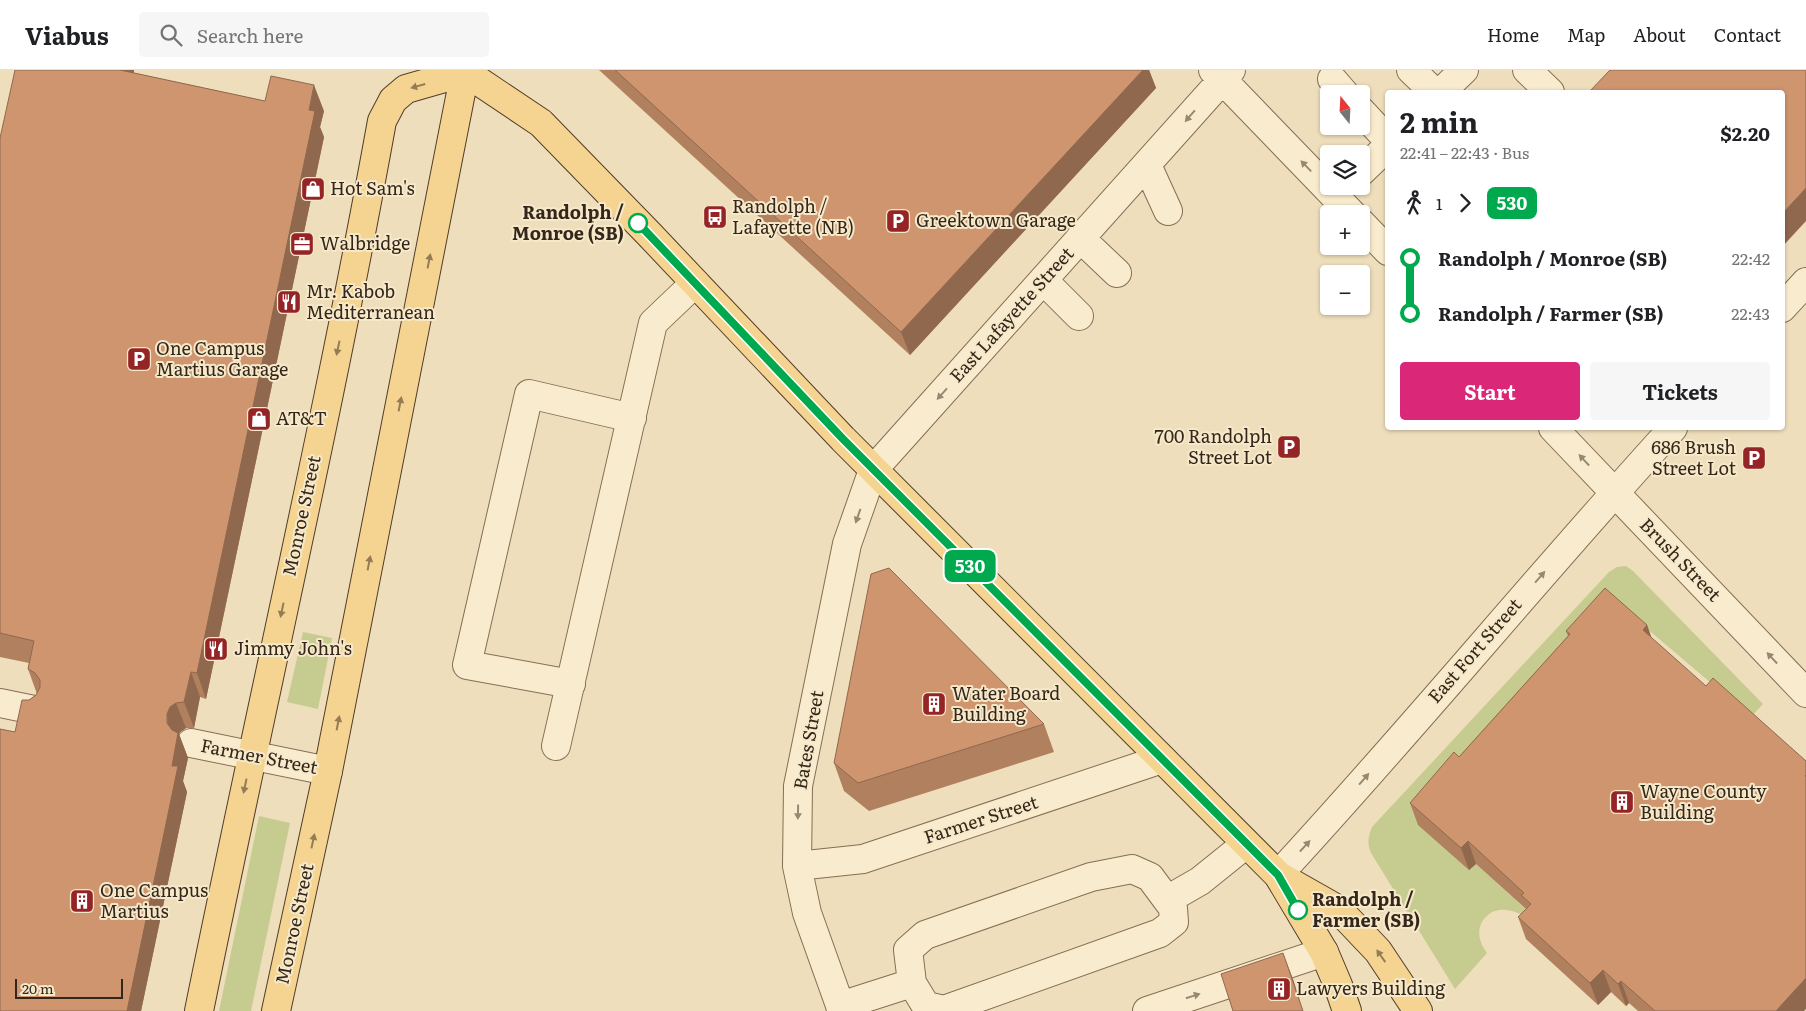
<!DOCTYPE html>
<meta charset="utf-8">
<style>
:root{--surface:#fff;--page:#f6f6f6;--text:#202124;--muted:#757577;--line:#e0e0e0;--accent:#db2777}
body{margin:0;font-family:Literata,serif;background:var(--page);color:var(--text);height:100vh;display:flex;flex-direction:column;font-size:19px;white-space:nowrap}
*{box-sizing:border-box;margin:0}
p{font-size:16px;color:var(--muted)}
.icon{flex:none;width:28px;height:28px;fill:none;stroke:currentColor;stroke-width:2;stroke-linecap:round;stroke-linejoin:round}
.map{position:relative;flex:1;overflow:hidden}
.drawer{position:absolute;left:1385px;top:20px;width:400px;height:340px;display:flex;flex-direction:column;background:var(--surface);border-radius:5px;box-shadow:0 1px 4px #0004}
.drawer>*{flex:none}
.badge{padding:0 10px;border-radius:8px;font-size:18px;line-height:32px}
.needle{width:32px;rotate:342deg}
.controls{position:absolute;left:1320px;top:15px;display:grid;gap:10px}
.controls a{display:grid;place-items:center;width:50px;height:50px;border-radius:5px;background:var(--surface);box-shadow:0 1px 4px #0004;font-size:25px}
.scale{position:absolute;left:15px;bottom:12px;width:108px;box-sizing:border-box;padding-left:5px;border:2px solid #34261a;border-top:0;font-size:14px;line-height:18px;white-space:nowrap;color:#34261a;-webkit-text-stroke:4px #f6e9ca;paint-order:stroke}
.map>.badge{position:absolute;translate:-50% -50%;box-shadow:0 0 0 2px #fff}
.legs{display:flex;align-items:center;gap:8px;height:55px;padding:0 15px;font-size:16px}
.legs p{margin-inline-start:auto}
.summary{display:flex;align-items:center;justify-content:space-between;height:85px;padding:0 15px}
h1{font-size:28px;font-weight:700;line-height:38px}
.cta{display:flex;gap:10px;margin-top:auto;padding:10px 15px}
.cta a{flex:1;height:58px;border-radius:5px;background:var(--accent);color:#fff;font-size:20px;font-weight:700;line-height:58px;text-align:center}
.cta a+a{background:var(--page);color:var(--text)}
ul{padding:0 15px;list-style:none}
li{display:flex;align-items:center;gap:18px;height:55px;font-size:19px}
li i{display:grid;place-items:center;width:8px;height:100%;margin:0 6px;background:currentColor}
li i::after{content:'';width:12px;height:12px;margin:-6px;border:4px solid;border-radius:50%;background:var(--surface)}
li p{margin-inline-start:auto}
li:first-child i{background:linear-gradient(#0000 50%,currentColor 0)}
li:last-child i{background:linear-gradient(currentColor 50%,#0000 0)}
header{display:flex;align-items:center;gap:30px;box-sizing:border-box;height:70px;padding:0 25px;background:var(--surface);border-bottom:1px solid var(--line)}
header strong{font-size:24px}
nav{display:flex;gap:28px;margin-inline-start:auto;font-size:18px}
.search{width:350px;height:45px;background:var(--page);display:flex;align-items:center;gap:12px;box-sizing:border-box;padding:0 18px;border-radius:5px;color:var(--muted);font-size:19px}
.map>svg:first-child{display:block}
.green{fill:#c6cc8f}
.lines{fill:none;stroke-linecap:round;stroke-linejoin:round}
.minor-casing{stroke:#856e55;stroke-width:30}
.major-casing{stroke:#523c2a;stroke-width:30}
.minor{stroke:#f9ecce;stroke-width:28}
.major{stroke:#f4d490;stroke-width:28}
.wall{fill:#b1805f}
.shaded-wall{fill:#90684e}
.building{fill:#ce956f;stroke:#90684e}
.oneway{fill:#947d55}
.oneway2{fill:#968974}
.line-1-casing{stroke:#fff;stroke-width:11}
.line-1{stroke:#00a94e;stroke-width:8}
.stop-1-dot{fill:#fff;stroke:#00a94e;stroke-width:2.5}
.labels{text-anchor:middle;stroke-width:4;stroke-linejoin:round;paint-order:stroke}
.poi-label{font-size:18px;fill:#34261a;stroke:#f6e9ca;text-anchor:start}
.stop-label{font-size:18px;font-weight:bold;fill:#34261a;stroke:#f6e9ca;text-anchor:end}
.street-label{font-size:18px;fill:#34261a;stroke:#f6e9ca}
</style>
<header>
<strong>Viabus</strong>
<div class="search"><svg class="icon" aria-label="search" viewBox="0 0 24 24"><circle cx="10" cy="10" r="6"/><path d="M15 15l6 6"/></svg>Search here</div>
<nav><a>Home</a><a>Map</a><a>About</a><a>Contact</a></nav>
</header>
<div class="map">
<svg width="1806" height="941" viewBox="0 0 1806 941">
<rect width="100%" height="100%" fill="#eedebb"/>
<path class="green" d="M1626,496L1633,501L1763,634L1751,647L1645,557L1469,800L1476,794L1532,845C1518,846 1518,841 1506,840C1489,838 1476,853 1480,869C1481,874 1484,879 1487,883L1455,919L1371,783C1367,773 1368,767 1372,757L1609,502L1617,497Z
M303,562L332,568L318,639L287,632Z
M259,746L290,753L251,941H219Z"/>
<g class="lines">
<defs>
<path id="minor" d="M1213,0L1352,144
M1411,0L1434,22
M1527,0L1550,22
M1332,9L1345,24
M1441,22L1464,0
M1361,41L1388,70
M1147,95L1168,141
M1361,102L1388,76
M1361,153L1388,181
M1080,168L1117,203
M1043,210L1079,246
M1782,238L1806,212
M1553,358L1806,623
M571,614L467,595L529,324L632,348
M0,633L34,640
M191,673L328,701
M556,676L653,253L695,213
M797,796L863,789L1162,689
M1132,799L1150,807L1173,838L1174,852L1160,863L944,940L926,936L912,913L908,880L925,865L1091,807Z
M1278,805C1413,659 1539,505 1673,358
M1167,830L1200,811L1246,774
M840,936L912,913
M842,941L807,843L797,796L798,716L847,474L873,400L1231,0
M1147,941L1324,882"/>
<path id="major" d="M462,0L541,53L649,164L843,369L1278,805L1324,882L1338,915L1347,941
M1279,806L1339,840L1378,881L1418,941
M199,941C259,644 328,349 382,51L393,30L406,19L465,2
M276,941L328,701L465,2"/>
</defs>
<use href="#minor" class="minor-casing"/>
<use href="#major" class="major-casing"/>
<use href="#minor" class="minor"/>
<use href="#major" class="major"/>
</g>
<path class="wall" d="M134,0V3L265,31L324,41L320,57L324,67L206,629L200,627L194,658H186L180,662L179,664L188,688L183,711L187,722L141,941H0L15,662L29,630L36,625L37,624L28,599L29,593L0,587V68Z
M599,0H1149L1156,18L910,285Z
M1647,555L1651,567L1804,941H1638L1629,933L1626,936L1611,922L1598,935L1526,869L1518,847L1526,839L1476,794L1469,800L1418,755L1410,733L1459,687L1568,566L1566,561Z
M1044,654L1054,682L869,741L844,721L834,693Z"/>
<path class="shaded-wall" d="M120,0H134L129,25Z
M1143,0H1149L1156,18L910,285L901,262Z
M314,15L324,41L320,57L324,67L206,629L197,603Z
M1806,118V151L1782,177V144Z
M1647,555L1655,577L1643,560Z
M191,602L200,627L194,658L184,632Z
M176,633L186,658L180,662L179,664L188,688L183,711L187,722L141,941H127L172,696L167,644L170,637Z
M1468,771L1476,794L1469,800L1461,778Z
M1283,883L1293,909L1303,941Z
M1603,900L1611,922L1598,935L1590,913Z
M1806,908V939L1804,941H1776Z
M1621,911L1629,933L1626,936L1618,914Z"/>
<path class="building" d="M15,0H120L265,31L271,6L314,15L309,40L315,41L197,603L191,602L184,632L176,633L170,637L167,644V653L172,660L178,663L172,696H178L127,941H0V659L15,662L22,630H29L36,625L40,617V610L35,603L28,599L34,571L0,563V68Z
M615,0H1143L901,262Z
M1610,0H1806V118L1782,144V22H1589Z
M889,498L1044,654L858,713L834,693L871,504Z
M1605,518L1647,555L1643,560L1706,616L1713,608L1806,691V705L1805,706H1806V908L1776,941H1655L1621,911L1618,914L1603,900L1590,913L1518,847L1531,834L1521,825L1524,823L1468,771L1461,778L1410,733L1454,682L1459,687L1570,564L1566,561Z
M1283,883L1303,941H1233L1221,904Z"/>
<defs><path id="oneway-solid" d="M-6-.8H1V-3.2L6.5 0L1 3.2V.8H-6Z" transform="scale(1.25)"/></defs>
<g class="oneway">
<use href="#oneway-solid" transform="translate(418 16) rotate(164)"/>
<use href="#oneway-solid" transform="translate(429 191) rotate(-79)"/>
<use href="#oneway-solid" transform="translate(338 278) rotate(102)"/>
<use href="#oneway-solid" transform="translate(400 334) rotate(-79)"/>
<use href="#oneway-solid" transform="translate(369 493) rotate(-79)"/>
<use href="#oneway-solid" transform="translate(282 540) rotate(102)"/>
<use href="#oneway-solid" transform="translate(338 653) rotate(-79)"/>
<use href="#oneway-solid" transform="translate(245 716) rotate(102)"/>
<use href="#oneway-solid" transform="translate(313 771) rotate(-78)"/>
<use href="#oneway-solid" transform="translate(1381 886) rotate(-125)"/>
</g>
<g class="oneway2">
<use href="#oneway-solid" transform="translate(1190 46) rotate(131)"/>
<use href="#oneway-solid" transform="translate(1306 96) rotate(-134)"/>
<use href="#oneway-solid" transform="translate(942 324) rotate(132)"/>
<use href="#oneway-solid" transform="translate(1584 390) rotate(-133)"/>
<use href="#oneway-solid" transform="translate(858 446) rotate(109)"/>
<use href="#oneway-solid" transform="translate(1540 507) rotate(-49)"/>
<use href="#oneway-solid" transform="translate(1772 588) rotate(-133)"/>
<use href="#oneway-solid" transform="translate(1364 709) rotate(-49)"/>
<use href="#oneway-solid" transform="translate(798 742) rotate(91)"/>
<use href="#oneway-solid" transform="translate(1305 776) rotate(-47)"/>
<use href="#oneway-solid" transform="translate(1193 926) rotate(-18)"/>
</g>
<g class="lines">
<defs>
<path id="line-1" d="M638,153L843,369L1278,805L1298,840"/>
</defs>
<use href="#line-1" class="line-1-casing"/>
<use href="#line-1" class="line-1"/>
</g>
<defs>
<symbol id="shop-square" viewBox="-11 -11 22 22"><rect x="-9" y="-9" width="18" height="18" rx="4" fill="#952426" stroke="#f6e9ca"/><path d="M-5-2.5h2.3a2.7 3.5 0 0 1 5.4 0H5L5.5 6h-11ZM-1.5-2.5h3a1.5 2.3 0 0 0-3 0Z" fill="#fff"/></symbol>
<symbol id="bus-square" viewBox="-11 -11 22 22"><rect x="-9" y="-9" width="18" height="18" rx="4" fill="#952426" stroke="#f6e9ca"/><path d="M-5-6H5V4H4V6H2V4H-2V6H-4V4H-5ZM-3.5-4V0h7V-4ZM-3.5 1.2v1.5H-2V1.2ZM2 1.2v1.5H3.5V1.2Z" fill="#fff"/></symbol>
<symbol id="parking-square" viewBox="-11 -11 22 22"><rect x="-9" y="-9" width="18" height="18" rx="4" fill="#952426" stroke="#f6e9ca"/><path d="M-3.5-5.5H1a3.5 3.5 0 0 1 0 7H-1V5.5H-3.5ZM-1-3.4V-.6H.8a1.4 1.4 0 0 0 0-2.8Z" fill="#fff"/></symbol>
<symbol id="office-square" viewBox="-11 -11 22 22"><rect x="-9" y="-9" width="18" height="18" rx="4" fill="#952426" stroke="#f6e9ca"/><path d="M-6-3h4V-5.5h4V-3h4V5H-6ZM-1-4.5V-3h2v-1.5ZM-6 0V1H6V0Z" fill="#fff"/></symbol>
<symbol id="restaurant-square" viewBox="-11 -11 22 22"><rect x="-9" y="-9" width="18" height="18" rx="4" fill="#952426" stroke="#f6e9ca"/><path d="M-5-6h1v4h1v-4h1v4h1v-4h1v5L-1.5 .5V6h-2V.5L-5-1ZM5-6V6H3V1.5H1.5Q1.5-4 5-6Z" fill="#fff"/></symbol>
<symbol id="building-square" viewBox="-11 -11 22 22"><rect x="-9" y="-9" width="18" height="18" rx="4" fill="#952426" stroke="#f6e9ca"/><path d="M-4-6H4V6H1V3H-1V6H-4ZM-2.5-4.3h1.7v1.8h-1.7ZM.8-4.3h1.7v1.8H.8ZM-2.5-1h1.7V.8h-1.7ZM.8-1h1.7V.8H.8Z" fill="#fff"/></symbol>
</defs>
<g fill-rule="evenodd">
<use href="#shop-square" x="299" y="105" width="28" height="28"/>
<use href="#bus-square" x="701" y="133" width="28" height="28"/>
<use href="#parking-square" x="884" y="137" width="28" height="28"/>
<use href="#office-square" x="288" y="160" width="28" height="28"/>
<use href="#restaurant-square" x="275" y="218" width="28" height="28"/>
<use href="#parking-square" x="125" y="275" width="28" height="28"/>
<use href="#shop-square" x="245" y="335" width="28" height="28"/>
<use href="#parking-square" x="1275" y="363" width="28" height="28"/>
<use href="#parking-square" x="1740" y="374" width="28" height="28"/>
<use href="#restaurant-square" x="202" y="565" width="28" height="28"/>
<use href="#building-square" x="920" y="620" width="28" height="28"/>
<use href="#building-square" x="1608" y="718" width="28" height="28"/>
<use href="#building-square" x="68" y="817" width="28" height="28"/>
<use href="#building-square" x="1265" y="905" width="28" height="28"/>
</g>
<g class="stop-1-dot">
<circle cx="638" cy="153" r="9"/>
<circle cx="1298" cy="840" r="9"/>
</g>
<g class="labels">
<g class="poi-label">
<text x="330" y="125">Hot Sam's</text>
<text x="732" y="143">Randolph /<tspan x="732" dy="21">Lafayette (NB)</tspan></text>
<text x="916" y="157">Greektown Garage</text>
<text x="320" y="180">Walbridge</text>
<text x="306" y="228">Mr. Kabob<tspan x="306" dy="21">Mediterranean</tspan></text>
<text x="156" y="285">One Campus<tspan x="156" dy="21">Martius Garage</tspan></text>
<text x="276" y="355">AT&amp;T</text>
<text x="1272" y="373" text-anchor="end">700 Randolph<tspan x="1272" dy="21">Street Lot</tspan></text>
<text x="1736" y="384" text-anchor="end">686 Brush<tspan x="1736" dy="21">Street Lot</tspan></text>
<text x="234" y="585">Jimmy John's</text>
<text x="952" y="630">Water Board<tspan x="952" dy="21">Building</tspan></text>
<text x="1640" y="728">Wayne County<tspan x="1640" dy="21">Building</tspan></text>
<text x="100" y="827">One Campus<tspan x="100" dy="21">Martius</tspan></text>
<text x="1296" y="925">Lawyers Building</text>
</g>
<g class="stop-label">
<text x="624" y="149">Randolph /<tspan x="624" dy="21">Monroe (SB)</tspan></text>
<text x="1312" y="836" text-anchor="start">Randolph /<tspan x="1312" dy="21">Farmer (SB)</tspan></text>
</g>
<g class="street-label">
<text transform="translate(1012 245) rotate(-48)" y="6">East Lafayette Street</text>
<text transform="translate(302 446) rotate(-78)" y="6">Monroe Street</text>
<text transform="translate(1680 490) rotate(46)" y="6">Brush Street</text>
<text transform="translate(1475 581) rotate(-49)" y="6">East Fort Street</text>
<text transform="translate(809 670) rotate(-80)" y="6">Bates Street</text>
<text transform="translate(259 687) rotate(11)" y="6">Farmer Street</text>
<text transform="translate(981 750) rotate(-18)" y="6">Farmer Street</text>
<text transform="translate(295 854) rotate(-78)" y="6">Monroe Street</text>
</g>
</g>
</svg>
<div class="controls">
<a><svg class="needle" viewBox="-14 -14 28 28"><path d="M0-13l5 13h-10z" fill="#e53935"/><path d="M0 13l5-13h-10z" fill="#757577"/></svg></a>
<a><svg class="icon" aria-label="layers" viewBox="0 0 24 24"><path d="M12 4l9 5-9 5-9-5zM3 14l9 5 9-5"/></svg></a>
<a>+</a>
<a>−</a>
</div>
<div class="scale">20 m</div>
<b class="badge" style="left:970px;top:496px;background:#00a94e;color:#fff">530</b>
<section class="drawer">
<div class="summary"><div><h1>2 min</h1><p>22:41 – 22:43 · Bus</p></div><b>$2.20</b></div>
<div class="legs"><svg class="icon" aria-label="walk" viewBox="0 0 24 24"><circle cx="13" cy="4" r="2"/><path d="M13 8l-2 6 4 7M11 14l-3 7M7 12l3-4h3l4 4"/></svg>1<svg class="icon" aria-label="forward" viewBox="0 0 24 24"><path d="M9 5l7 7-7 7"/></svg><b class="badge" style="background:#00a94e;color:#fff">530</b></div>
<ul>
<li><i style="color:#00a94e"></i><b>Randolph / Monroe (SB)</b><p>22:42</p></li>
<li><i style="color:#00a94e"></i><b>Randolph / Farmer (SB)</b><p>22:43</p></li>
</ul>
<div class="cta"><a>Start</a><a>Tickets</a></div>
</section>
</div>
